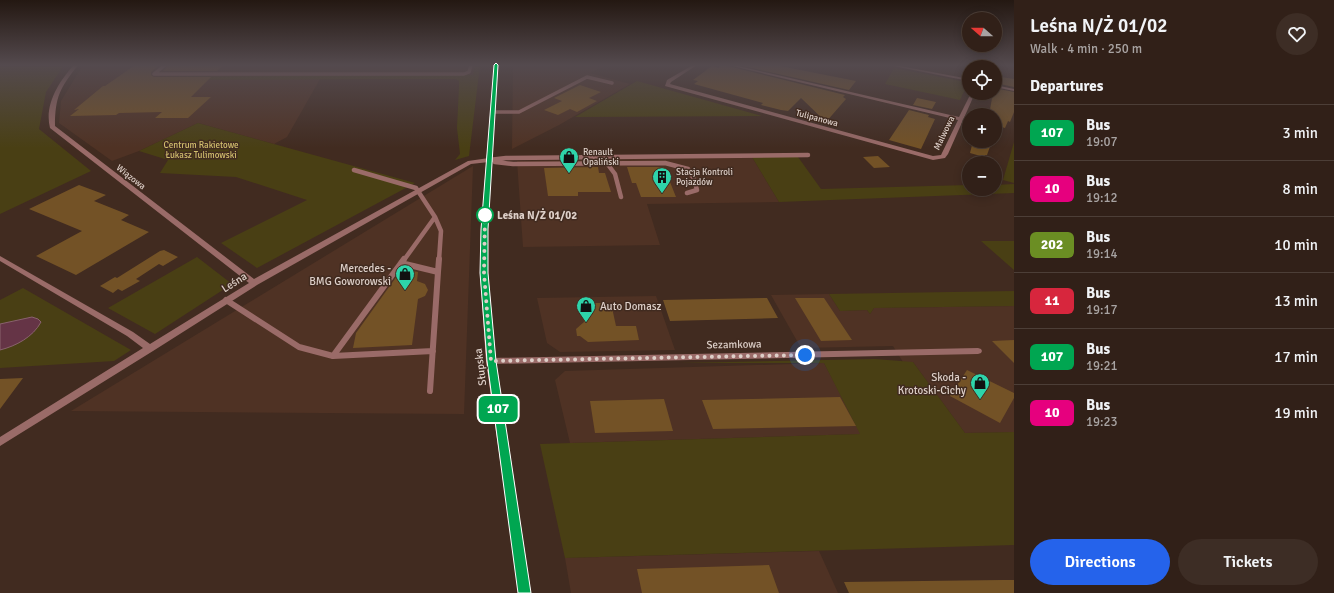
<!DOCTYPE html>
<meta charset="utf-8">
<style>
:root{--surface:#312018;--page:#3d2d25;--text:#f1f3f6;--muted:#a8a3a2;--line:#4c3e37;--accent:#2563eb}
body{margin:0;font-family:Signika,sans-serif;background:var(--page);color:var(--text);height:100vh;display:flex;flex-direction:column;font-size:15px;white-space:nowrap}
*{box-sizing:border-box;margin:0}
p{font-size:13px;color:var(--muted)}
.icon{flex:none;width:22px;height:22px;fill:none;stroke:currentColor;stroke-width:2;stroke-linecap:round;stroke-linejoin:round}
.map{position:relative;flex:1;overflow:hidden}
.drawer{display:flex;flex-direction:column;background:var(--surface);width:320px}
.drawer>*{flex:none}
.badge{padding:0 8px;border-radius:6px;font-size:14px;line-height:26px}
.needle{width:26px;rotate:290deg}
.tools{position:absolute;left:962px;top:12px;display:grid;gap:8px}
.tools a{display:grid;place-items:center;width:40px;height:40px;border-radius:50%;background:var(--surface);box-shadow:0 2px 10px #0003,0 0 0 1px var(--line);font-size:20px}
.you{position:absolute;width:20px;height:20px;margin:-10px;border:3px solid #fff;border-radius:50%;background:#1a73e8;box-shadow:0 0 0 6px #1a73e833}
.map>.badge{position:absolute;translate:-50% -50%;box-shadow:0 0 0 2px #fff}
h2{padding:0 16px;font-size:15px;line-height:36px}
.round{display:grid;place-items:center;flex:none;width:42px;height:42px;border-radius:21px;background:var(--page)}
.overview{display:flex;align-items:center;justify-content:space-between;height:68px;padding:0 16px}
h1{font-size:19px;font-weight:600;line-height:30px}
.button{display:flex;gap:8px;margin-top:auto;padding:8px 16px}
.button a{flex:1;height:46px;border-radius:24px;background:var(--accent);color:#fff;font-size:16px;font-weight:600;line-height:46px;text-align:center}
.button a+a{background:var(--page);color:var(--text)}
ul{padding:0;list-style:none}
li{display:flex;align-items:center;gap:12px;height:56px;padding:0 16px;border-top:1px solid var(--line)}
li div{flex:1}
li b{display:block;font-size:15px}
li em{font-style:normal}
li .badge{min-width:44px;font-weight:700;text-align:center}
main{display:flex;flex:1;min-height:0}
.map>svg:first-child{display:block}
.built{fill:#4f3224}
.green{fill:#493f14}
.water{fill:#653446;stroke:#89626d}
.building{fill:#735226}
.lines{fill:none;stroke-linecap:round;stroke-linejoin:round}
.lane-far2{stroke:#9a6b68;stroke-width:3.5}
.lane-far1{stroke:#9a6b68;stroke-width:4.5}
.lane{stroke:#9a6b68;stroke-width:6}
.street{fill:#9a6b68;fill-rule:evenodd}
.secondary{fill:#d48a87;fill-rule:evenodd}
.line{fill:#00a651;stroke:#fff}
.walk{stroke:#ddcfc8;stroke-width:4;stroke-dasharray:0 7.2}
.stop-dot{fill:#fff;stroke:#00a651;stroke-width:2}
.labels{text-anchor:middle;stroke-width:3;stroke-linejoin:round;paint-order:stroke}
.far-street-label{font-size:9px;fill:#ddcfc8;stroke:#412b20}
.far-park-label{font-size:9px;fill:#d2bf6d;stroke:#412b20}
.far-poi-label{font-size:9px;fill:#ddcfc8;stroke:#412b20;text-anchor:start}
.stop-label{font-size:11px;font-weight:bold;fill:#ddcfc8;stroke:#412b20;text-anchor:start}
.poi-label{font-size:11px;fill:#ddcfc8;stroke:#412b20;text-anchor:end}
.street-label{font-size:11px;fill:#ddcfc8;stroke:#412b20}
</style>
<main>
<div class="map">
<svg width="1014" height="593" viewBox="0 0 1014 593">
<rect width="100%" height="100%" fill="#412b20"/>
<path class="built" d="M83,65H480L478,78L320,79L287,137L274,144L198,123L139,151L112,161L59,123L61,101Z
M513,65H607L590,73L630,84L559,125L512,149Z
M752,157L779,202L647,204L660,245L523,247L517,161Z
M473,166L464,414L71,411Z
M829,294L840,311L867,310L870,314L874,308L1014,306V432L965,433L913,362H903L893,346L801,348L771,295Z
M656,296L675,350L560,352L547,343L537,298Z
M824,363L861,434L570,443L555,380L565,371Z
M819,551L838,593H571L565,558Z"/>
<path class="green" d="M0,65H64L46,92L39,129L91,171L0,214Z
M150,65H160L145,77L473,75L475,65H480L469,156L455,160L460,154L457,128L459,86V81L456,79L130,80Z
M894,68L961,81L967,85L960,100L885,84Z
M637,81L762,116L575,117Z
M198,123L415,183L257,268L221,243L307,200L236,177L160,173L168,160L139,151Z
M1014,142V183L1003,180Z
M752,157H798L821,189L969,185V189H995V185L1014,184V193L779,202Z
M981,241H1014V270Z
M197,257L232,284L155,334L108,308Z
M23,288L131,350L114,361L0,368V300Z
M1014,291V306L874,308L870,314L867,310L840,311L829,294Z
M875,359L913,362L965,433L1014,432V545L565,558L540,444L860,434L824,363H679Z"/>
<path class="water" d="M32,317L38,319L41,322C33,337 16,346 0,350V324Z"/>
<path class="building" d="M135,65H159L151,72V75L154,77H211L191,97H211L188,118H155L162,112L119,113L116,115L70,116L79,109L74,110L103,86H105Z
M168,65H223L217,71H163Z
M719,65H727L728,66L845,95L843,97L846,99L826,122L801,98L788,111L781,110L761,105L763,103L694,84L698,81L693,80L712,66L719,68Z
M739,65H775L856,81L849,90Z
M1001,77L1014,79V87L1000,84Z
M580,85L601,92L589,98L597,101L577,112L570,109L558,115L544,110L562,101L554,98Z
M999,89L1014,92V112L1010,122L1008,121L1005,128L995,125V115H989L993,93H998Z
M917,98L936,102L932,109L913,105Z
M909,110L929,115L928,117L935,119L921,149L889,140Z
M973,141H992L987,155H985L984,157L970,153Z
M878,156L890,167L874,168L863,157Z
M598,167L599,173H605L611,192H578V196H548L544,168Z
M627,167H664L676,197H641L636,183H632Z
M79,185L106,195L94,201L129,215L121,220L149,232L76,275L36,256L82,231L29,209Z
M164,250L178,257L163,266L159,264L136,279L140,281L122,291L118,289L113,293L100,286L115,277L117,278L160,251Z
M402,269L418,272L417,281L425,284L428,290L425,296L418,299L412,345L353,348L356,333Z
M767,298L778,318L670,321L663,300Z
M795,298H824L852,340L821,341Z
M581,303H611L616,326H636L639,340L588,342L580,336H577L576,329L584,322Z
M1014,340V363L992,341Z
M967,370L1014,393V398L1000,423L950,396Z
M23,378L0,409V379Z
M840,397L856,426L713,429L702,400Z
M664,399L673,431L595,433L590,401Z
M769,565L779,593H642L637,569Z
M1002,580H1014V593H849L844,582Z"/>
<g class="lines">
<path class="lane-far2" d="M165,65L154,74H464L469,72L471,65
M492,112H519L587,77L612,83"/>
<path class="lane-far1" d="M489,160L506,158L808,155
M495,162L513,164L665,163L688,169L694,179L697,190L687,193
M606,162L615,174L621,197
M354,170L416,188L435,217L404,260
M435,217L441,231L439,260"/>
<path class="lane" d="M401,263L438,272L439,259
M226,300L299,347L333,356L404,259
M333,356L433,351
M430,391L438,272"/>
<path class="street" d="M74,65H78C60,88 55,97 55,126L254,279L468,161L489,158L492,160L489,162L471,164L257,285L153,351L0,446V437L143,348L127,336L0,261V256L133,332L150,344L249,283L50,128C44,105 59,81 74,65Z
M693,65H697L671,82L670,84L933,156L941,155L958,120L728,65H734L959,117L971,93H975L948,154L945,158L933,160L665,86L667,80Z
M888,65H895L969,79V81Z
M995,85L1014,89V91L995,87Z
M978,348L981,349L982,351L981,353L978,354L491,364L488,363L486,361L488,359L491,358Z"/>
<path class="secondary" d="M494,65H498L487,229L488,273L496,361L531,593H519L486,361L480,273L481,229Z"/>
</g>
<linearGradient id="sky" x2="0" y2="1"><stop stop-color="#241812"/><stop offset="0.44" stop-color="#544a4e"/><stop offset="1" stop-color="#544a4e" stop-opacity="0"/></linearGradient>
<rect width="1014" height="148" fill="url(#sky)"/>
<path class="line" d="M496,63L498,65L488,229V273L496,361L531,593H518L487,361L480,273L481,229L494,65Z"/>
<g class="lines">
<path class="walk" d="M485,215L484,273L491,361L805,355"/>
</g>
<defs>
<symbol id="shop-pin" viewBox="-11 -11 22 30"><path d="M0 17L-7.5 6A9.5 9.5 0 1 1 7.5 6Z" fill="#2ed4aa" stroke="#412b20"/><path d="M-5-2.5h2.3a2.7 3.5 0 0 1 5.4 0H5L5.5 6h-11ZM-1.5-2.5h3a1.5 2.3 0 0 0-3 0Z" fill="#111"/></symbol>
<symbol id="building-pin" viewBox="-11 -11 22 30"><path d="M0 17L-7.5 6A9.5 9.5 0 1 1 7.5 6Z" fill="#2ed4aa" stroke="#412b20"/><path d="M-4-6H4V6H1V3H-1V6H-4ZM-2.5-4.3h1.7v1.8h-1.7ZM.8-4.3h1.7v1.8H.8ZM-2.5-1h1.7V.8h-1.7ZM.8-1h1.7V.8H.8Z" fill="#111"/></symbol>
</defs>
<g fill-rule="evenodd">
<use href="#shop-pin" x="558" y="146" width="22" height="30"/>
<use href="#building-pin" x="651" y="166" width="22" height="30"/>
<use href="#shop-pin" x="394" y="263" width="22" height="30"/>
<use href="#shop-pin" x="575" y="295" width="22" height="30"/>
<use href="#shop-pin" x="969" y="372" width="22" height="30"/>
</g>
<circle class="stop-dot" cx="485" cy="215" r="8"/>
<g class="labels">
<g class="far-street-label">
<text transform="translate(817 118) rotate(15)" y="3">Tulipanowa</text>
<text transform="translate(944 133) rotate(-64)" y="3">Malwowa</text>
<text transform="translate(131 177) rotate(38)" y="3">Wiązowa</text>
</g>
<g class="far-park-label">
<text x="201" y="148">Centrum Rakietowe<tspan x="201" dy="10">Łukasz Tulimowski</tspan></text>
</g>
<g class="far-poi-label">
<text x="583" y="155">Renault<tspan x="583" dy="10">Opaliński</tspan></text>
<text x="676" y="175">Stacja Kontroli<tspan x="676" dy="10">Pojazdów</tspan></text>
</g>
<g class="stop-label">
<text x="497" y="219">Leśna N/Ż 01/02</text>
</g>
<g class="poi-label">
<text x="391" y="272">Mercedes -<tspan x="391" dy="13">BMG Goworowski</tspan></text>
<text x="600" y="310" text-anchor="start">Auto Domasz</text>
<text x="966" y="381">Skoda -<tspan x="966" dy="13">Krotoski-Cichy</tspan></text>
</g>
<g class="street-label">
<text transform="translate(234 282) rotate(-32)" y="4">Leśna</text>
<text transform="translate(734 344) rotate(-1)" y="4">Sezamkowa</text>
<text transform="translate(480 367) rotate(-97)" y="4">Słupska</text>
</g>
</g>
</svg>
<div class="tools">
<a><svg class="needle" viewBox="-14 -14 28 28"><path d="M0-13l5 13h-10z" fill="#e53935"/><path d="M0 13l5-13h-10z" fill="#a8a3a2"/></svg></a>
<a><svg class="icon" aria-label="locate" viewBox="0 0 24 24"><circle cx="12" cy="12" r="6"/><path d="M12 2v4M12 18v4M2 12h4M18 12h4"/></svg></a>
<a>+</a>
<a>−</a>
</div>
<div class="you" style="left:805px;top:355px"></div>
<b class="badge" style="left:498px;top:409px;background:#00a651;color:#fff">107</b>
</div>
<section class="drawer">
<div class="overview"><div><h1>Leśna N/Ż 01/02</h1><p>Walk · 4 min · 250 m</p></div><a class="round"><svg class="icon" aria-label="heart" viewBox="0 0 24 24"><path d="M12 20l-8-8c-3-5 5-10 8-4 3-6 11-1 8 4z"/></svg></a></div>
<h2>Departures</h2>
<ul>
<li><span class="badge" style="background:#00a651;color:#fff">107</span><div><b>Bus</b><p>19:07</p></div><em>3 min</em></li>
<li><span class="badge" style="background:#e6007e;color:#fff">10</span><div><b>Bus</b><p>19:12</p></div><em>8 min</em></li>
<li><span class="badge" style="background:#6b8e23;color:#fff">202</span><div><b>Bus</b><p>19:14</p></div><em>10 min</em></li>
<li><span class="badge" style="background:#d7263d;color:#fff">11</span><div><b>Bus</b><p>19:17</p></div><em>13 min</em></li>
<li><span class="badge" style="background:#00a651;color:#fff">107</span><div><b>Bus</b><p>19:21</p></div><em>17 min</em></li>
<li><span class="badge" style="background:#e6007e;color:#fff">10</span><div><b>Bus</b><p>19:23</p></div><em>19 min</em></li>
</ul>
<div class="button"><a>Directions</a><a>Tickets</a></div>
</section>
</main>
